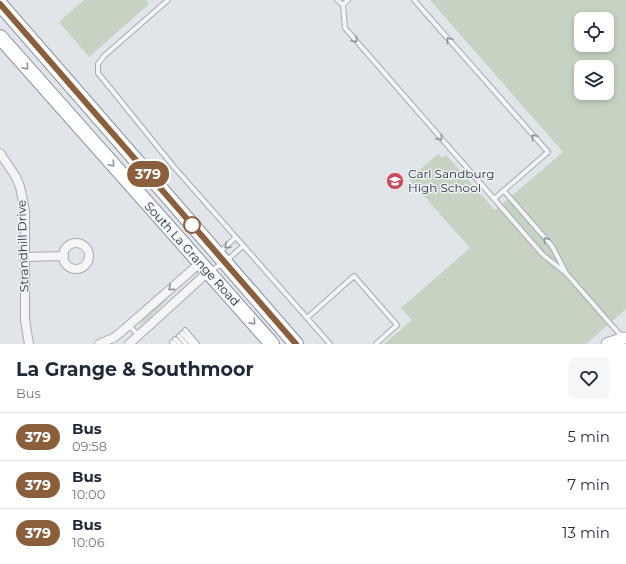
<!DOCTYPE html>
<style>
:root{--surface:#fff;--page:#f6f6f7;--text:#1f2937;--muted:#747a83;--line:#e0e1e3}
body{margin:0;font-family:Montserrat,sans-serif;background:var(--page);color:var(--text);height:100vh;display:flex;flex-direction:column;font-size:15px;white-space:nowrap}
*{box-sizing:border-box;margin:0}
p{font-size:13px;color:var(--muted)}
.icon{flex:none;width:22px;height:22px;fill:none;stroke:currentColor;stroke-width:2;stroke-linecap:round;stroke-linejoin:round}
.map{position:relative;height:344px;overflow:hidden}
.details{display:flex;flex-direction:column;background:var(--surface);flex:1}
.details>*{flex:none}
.badge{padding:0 8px;border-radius:13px;font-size:14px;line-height:26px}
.tools{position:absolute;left:574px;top:12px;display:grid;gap:8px}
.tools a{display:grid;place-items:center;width:40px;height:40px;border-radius:8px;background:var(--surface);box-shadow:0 2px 6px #0003;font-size:20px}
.map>.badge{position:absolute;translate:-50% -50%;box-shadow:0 0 0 2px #fff}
.round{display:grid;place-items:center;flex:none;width:42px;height:42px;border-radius:8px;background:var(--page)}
.summary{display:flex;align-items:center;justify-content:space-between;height:68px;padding:0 16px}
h1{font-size:19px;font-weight:700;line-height:30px}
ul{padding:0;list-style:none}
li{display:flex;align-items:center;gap:12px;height:48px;padding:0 16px;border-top:1px solid var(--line)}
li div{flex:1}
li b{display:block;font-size:15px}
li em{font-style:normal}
li .badge{min-width:44px;font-weight:700;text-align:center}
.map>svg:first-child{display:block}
.green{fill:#c6d3c2;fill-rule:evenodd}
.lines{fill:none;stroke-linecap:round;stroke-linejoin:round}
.lane-casing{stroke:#a6abb3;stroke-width:6}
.street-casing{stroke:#a6abb3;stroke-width:10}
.secondary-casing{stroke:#a6abb3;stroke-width:13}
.highway-casing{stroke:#89919f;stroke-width:16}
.lane{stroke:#f3f5f7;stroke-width:4}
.street{stroke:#f3f5f7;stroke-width:8}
.secondary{stroke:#fff;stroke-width:11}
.highway{stroke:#fff;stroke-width:14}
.oneway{stroke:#8e939c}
.oneway2{stroke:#9498a0}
.line-casing{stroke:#fff;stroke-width:9}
.line{stroke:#8b5e3c;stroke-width:6}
.stop-dot{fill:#fff;stroke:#8b5e3c;stroke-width:2}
.labels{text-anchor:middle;stroke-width:3;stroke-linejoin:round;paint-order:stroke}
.poi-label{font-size:12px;fill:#2a3140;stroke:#f0f3f6;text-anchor:start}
.street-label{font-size:12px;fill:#2a3140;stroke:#f0f3f6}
</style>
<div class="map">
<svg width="626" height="344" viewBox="0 0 626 344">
<rect width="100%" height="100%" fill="#e1e4e9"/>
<path class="green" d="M84,0H146L149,4L89,57L59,22Z
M430,0H626V309L586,344H384L412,320L401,308L470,248L409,179L438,154L442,158L446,155L495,210L563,152ZM581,19H607V45H581ZM581,67H607V93H581Z
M166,299L167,300L139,327L143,320Z"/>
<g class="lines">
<defs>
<path id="lane" d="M168,0L104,56L98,64V73L174,167L330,344
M337,0L343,5L345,28L543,255L566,273L623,338
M414,0L548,152L494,199
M343,5L348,0
M504,191L552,246L565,271
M220,252L236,237
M210,271L225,262L243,246
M307,318L354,276L397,325L376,344
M129,325L138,335
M185,330L197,344
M182,333L192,344
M179,336L186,344
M175,339L180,344
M172,342L174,344"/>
<path id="street" d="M0,153L16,177L20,187L25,211V320L29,344
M63 256a13 13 0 1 1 26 0a13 13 0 1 1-26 0Z
M25,257L64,256
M99,344L113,338L120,333L200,263
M129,344L208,272"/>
<path id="secondary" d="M607,344L624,338"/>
<path id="highway" d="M0,4L296,344
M0,37L272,344"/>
</defs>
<use href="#lane" class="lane-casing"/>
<use href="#street" class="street-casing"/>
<use href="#secondary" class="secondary-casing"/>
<use href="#highway" class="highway-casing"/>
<use href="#lane" class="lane"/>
<use href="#street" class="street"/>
<use href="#secondary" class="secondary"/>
<use href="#highway" class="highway"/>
</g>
<defs><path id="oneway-chevron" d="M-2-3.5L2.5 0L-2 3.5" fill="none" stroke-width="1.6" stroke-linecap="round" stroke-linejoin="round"/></defs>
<g class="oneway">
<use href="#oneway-chevron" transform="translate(355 40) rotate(49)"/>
<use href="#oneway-chevron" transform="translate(449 40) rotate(-131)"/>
<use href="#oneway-chevron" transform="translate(534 137) rotate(-131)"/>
<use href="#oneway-chevron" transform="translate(440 138) rotate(49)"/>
<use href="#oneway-chevron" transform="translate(546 240) rotate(-131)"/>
<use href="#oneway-chevron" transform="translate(227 246) rotate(138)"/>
<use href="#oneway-chevron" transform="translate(171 288) rotate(139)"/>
</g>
<g class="oneway2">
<use href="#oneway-chevron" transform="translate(26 67) rotate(48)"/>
<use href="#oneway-chevron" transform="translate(112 164) rotate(48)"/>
<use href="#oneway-chevron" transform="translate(253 322) rotate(48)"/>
</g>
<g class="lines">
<defs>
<path id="line" d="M0,4L296,344"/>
</defs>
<use href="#line" class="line-casing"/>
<use href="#line" class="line"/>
</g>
<defs>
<symbol id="school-disc" viewBox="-11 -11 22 22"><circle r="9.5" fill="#c94b5a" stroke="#f0f3f6"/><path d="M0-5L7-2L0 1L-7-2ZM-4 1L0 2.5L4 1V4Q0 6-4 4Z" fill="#fff"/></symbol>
</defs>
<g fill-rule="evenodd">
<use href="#school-disc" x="385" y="171" width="20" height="20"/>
</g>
<circle class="stop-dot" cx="192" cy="225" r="8"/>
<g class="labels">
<g class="poi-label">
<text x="408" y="178">Carl Sandburg<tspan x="408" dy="14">High School</tspan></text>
</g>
<g class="street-label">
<text transform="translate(23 246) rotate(-92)" y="4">Strandhill Drive</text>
<text transform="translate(192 254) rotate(48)" y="4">South La Grange Road</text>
</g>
</g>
</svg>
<div class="tools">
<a><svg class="icon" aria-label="locate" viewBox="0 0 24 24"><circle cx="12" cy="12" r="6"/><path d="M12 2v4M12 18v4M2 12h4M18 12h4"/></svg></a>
<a><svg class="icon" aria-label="layers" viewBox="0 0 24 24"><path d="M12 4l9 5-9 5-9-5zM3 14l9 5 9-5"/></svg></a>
</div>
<b class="badge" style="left:148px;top:174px;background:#8b5e3c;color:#fff">379</b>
</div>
<section class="details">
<div class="summary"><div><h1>La Grange &amp; Southmoor</h1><p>Bus</p></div><a class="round"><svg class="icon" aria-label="heart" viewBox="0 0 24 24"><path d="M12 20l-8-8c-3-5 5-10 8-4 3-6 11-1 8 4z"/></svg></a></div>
<ul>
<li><span class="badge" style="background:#8b5e3c;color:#fff">379</span><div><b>Bus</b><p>09:58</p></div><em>5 min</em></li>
<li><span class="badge" style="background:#8b5e3c;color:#fff">379</span><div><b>Bus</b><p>10:00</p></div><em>7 min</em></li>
<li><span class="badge" style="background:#8b5e3c;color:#fff">379</span><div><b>Bus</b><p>10:06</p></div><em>13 min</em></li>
</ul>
</section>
